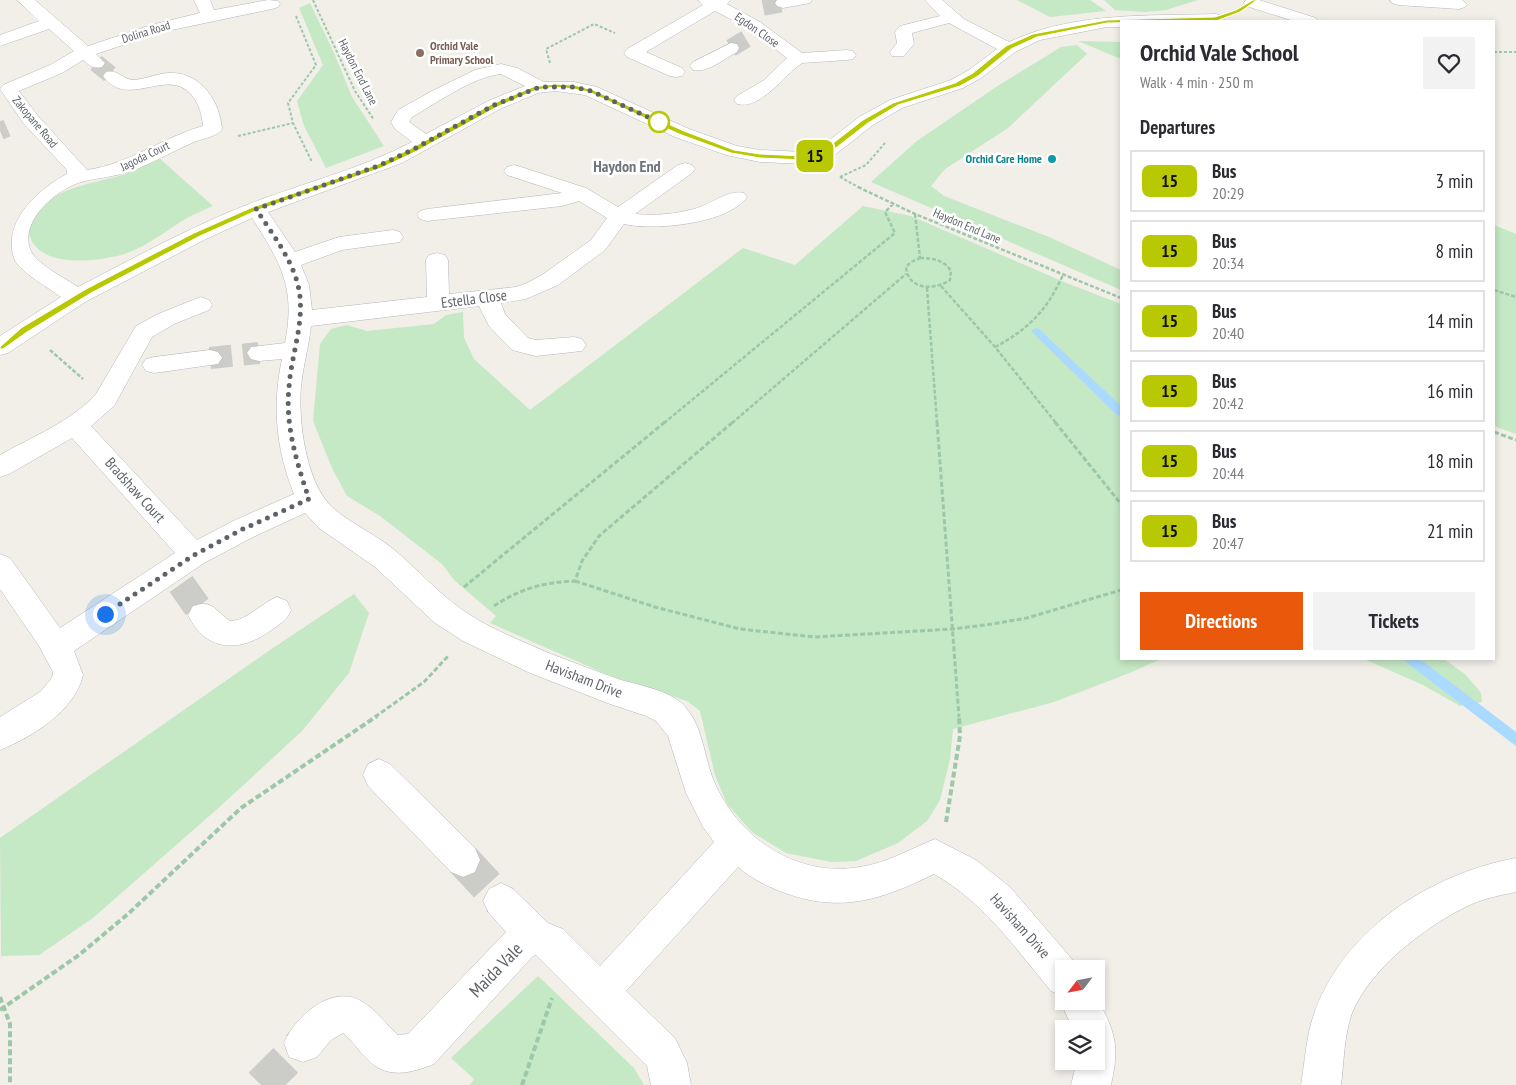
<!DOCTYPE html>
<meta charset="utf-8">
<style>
:root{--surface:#fff;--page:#f2f2f3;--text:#2b2b33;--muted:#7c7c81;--line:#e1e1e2;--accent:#ea580c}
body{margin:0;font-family:"PT Sans Narrow",sans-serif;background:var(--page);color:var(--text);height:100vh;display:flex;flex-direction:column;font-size:19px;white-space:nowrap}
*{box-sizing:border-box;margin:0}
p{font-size:16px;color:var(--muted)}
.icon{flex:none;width:28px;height:28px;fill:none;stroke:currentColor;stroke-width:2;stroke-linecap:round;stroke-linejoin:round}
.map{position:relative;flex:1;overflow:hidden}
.panel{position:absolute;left:1120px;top:20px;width:375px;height:640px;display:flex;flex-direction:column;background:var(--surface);border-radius:0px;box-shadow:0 2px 8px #0003}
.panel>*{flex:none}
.badge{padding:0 10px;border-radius:8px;font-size:18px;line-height:32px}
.needle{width:32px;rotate:238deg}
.tools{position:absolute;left:1055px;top:960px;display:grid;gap:10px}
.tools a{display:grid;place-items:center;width:50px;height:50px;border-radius:0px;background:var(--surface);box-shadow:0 2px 8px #0003;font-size:25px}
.you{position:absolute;width:25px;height:25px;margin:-12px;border:4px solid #fff;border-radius:50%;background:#1a73e8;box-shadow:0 0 0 8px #1a73e833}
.map>.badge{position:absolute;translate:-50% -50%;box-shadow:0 0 0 2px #fff}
h2{padding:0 20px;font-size:19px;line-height:45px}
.round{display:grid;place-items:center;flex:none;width:52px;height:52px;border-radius:0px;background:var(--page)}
.summary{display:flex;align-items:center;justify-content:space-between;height:85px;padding:0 20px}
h1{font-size:24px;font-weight:700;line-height:38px}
.action{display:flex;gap:10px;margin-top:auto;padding:10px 20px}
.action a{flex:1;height:58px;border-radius:0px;background:var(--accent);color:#fff;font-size:20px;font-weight:700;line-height:58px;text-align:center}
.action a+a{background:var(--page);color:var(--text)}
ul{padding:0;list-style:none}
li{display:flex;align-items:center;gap:15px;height:62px;margin:0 10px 8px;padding:0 10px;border:2px solid var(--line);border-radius:0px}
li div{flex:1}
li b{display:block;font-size:19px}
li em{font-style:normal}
li .badge{min-width:55px;font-weight:700;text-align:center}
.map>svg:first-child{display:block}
.green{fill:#c5e8c5}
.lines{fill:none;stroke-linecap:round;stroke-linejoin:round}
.stream{fill:#aadaff;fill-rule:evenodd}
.minor-tunnel-far3{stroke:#ccccc8;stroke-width:18;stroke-dasharray:18 9;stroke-linecap:butt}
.minor-tunnel-far2{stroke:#ccccc8;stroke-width:22;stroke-dasharray:22 11;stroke-linecap:butt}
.minor-tunnel-far1{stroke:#ccccc8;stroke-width:28;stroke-dasharray:28 14;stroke-linecap:butt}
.minor-tunnel{stroke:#ccccc8;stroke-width:35;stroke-dasharray:35 18;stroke-linecap:butt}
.minor-casing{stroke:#b5b8bc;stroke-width:1}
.path-far3{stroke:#9cc7a9;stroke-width:2;stroke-dasharray:3 2;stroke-linecap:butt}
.path-far2{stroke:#9cc7a9;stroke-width:2.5;stroke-dasharray:4 2;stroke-linecap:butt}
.path-far1{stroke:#9cc7a9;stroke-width:3;stroke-dasharray:5 2.5;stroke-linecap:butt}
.path{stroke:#9cc7a9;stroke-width:4;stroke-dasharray:6 3;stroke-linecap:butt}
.minor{fill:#fff;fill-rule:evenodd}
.line{fill:#b8c904;stroke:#fff}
.walk{stroke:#5f6368;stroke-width:5;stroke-dasharray:0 9}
.education-dot{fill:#8d6e63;stroke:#fff;stroke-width:2}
.stop-dot{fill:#fff;stroke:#b8c904;stroke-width:2.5}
.culture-dot{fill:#0f9aa8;stroke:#fff;stroke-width:2}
.labels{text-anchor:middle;stroke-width:5;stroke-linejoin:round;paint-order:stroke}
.far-street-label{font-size:12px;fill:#5f6368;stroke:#fff}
.far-education-label{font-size:12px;font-weight:bold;fill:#785e54;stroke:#fff;text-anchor:start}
.far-culture-label{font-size:12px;font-weight:bold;fill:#0d838f;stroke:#fff;text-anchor:end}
.street-label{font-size:15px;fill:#5f6368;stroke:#fff}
.far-district-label{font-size:16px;font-weight:bold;fill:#70757a;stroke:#fff}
.near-street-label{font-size:18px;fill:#5f6368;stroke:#fff}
</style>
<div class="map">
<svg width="1516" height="1085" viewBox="0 0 1516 1085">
<rect width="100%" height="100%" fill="#f1efe8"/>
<path class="green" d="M1017,0H1090L1106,11L1050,17Z
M1104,0H1198L1166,10L1145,12L1115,10Z
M310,3L334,53L352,97L384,146L326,168L304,126L297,101L323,65L299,8Z
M1078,41L1121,42V59Z
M1077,45L1087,54L1008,128L945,169L931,186L944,196L1049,237L1121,270V290L871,182L917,141L996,87L1061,47Z
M159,158L213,206C202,211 191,215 182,221C160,235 138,253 112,257C87,262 41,266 30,237C26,224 38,210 47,202C70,184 102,182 129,173C139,170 149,163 159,158Z
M863,206L911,216L1069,284L1121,304V659H1161L1132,672L1054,702L953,729L950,759L940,800L927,821L898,843L856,861L831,862L786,853L752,832L727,804L715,775L700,711L687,701L608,675L490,623L496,616L455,581L442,564L380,516L347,496L332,468L313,421L320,344L331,329L347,325L367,331L434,324L446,315L463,312L464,338L474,359L530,410L743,248L795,265Z
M1494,225L1516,234V434L1494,426Z
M354,594L369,613L349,673L302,731L224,803L93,918L39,955L1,956L0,838L270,650Z
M1364,659H1444L1466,675L1481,693L1482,702L1460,706L1423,685Z
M538,976L634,1068L644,1085H470L474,1079L451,1058Z"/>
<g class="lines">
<path class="stream" d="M1036,328L1039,329L1121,406V416L1117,415L1033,333L1031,331Z
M1405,659H1420L1516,732V746L1407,663Z"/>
<path class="minor-tunnel-far3" d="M763,7L783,3
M731,48L746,39
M96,63L112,76
M0,131L7,128"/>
<path class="minor-tunnel-far2" d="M210,358L259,353"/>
<path class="minor-tunnel-far1" d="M181,584L203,615"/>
<path class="minor-tunnel" d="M463,860L501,901
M261,1085L303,1043"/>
<defs>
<path id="minor" d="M17,0H35L88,46L151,25L200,13L194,0H210L214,10L268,0L278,1L280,4L278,7L272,9L162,32L96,54L105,63L102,67C93,69 90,66 83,60L62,73L19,91L38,116L87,170C129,164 163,137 203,126C202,114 199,104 191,94C166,67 127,110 103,76L106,72C118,69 123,80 134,80C147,79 160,72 173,73C202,74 220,102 222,129C217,137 200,139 192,143C171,152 151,164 129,172C113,177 96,178 81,182C55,190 16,224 32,253C39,265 66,279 78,287C134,258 190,227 249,204C303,183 361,169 412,142L395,129L391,122L398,110L432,91L475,70L501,64L517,68L544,82H574L597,87L689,129L737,146L760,150L804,152L818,149L859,117L890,100L951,80L969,70L997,49L949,23L912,33L914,44L904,56H892L890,52L897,43L895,32L900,26L940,16L925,0H942L964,19L1009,42C1073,12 1147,16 1216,14L1222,16L1224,19L1223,21H1121V27H1107L1040,40L1015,52L981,78L963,88L902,108L873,125L832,157L804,164L760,162L726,155L675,137L585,95L555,91L538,93L500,109L402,163L268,212L295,252L339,237L393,230L400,232L403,237L400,242L342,250L301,265L309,285L312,310L427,297L426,260L429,255L437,253L445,255L448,260L449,294L516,287L527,283L542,275L591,240L607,218L579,201L562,206L427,221L420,219L417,215L420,211L427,209L562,193L507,175L504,171L507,167L514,165L521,167L586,188L618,207L678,165L685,163L692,165L695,169L692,173L635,214C655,216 675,214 694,209C710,205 729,189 744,193L747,197C729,224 653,231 624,224L605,250L558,285L526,299L501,303L505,314L528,338L536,340L574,337L582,339L586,345L582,351L536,356L512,350L489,326L479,306L311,326C309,346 303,366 301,386C298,421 306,483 332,507C352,525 378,535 398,553C422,574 443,598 470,615C495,631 524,642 551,654C573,662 595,671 618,679C637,685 659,688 676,699C702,716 703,753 713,779C737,838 797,878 860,867C887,863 910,849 935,839L976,860L1010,887L1077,965L1079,969H1064V1001H1096V996C1115,1032 1120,1044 1111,1085H1071L1077,1061H1096V1029H1073L1060,1001L1062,996L1051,991C1014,947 985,903 934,874C883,899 843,913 788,894C770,888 752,879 738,867L626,991L675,1038L687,1063L691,1085H651L647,1066L536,955L533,956L434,1064C411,1073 387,1080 367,1059C359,1051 353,1041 343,1033L331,1040L317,1057L303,1062L289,1057L284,1043C295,1017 331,984 361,1001C376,1009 385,1024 398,1035L408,1034L506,932L489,913L483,901L489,889L501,883L513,889L548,923L563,929L600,966L714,842L703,827L686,793L668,736L656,721L646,716L610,704L530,673L463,641L435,623L375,567L319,528L305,513L253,537L204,563L74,651L83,675C75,711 32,737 0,750V717L40,692L52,678L53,672L39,646L0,589V554L10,558L60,628L175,553L72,438L9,474L0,477V455C32,437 72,421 96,394L136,326L158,314L193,300L201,297L209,300L212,305L209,310L174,324L152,337L114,406L91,426L197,540L233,521L294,494C276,450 272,405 282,359L259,361L251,359L247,353L251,347L285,343C296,288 281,263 252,218L204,240L85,302L8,353L0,355V336L61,297C46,286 26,276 15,261C0,223 38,189 67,174V170L24,124L0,89L3,85L50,65L74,51L49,29L0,46V35L39,21ZM501,74L525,86L488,101L426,134L409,122L412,117C437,103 472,77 501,74Z
M698,0H731L727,4L760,22L802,53L847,50L853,51L856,55L853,59L847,60L802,63C784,75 761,110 737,104L734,100L737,96L764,80L787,58L748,28L715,11L646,52L682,68L685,72L682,76L676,77L670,76L627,57L624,53L627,49L703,5Z
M777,0H812L810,3L783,8L777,6L775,3Z
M1246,0H1259L1316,18L1318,21H1294L1246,6L1244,3Z
M1390,0H1462L1467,4L1465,7L1459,9L1398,5L1392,3Z
M731,43L737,44L739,48L737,52C724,59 708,73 693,70L690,66L693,62Z
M210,350L218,352L222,358L218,364L154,373L146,371L142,365L146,359L154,357Z
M277,597L287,601L291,610C287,620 279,625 270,631C239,653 206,652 188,615L193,606C213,599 215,611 230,621C247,621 261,603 277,597Z
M379,759L390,764L475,848L480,860L475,872L463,877L451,872L368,786L363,775L368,764Z
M1516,858V892C1501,895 1486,898 1472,904C1428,924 1371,967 1352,1013C1344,1035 1344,1062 1341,1085H1301C1305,1062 1306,1036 1314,1014C1344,929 1430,874 1516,858Z"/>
</defs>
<use href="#minor" class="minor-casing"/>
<path class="path-far3" d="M313,0L355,91L374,120
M296,16L316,65L288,103L293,123L312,162
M1494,52H1516
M550,63L546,49L594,24L615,33
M238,136L293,123
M840,177L866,165L885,143
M840,177L860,188"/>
<path class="path-far2" d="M858,187L915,214L1121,298
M915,214L920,258
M920,258C933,258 944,260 951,271L950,280C934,291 908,290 906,267L911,262Z
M941,286L995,347L1056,423
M927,288L937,423
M1494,290L1516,297
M995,347C1029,329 1047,310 1063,275
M50,350L83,379
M664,423L895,233L885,212L893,204
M732,423L906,274"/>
<path class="path-far1" d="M937,422L959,717
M1055,422L1121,504
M1494,432L1516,440
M575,581L655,607L740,629L814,637L953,629L992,624L1027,618L1121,590
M464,587L665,422
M494,606C519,589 545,582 575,581L582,561L599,536L733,422
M375,717L424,682L449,655"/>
<path class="path" d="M946,822L960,736L959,716
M0,997L10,1024V1085
M0,1010L79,955L128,914L241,808L377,716
M522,1085L552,998"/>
<use href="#minor" class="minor"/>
</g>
<path class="line" d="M1253,0H1257L1240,12L1216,21L1107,23L1037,37L1011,49L978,76L960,86L898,105L868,123L828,154L804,160L760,158L731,153L679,134L589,92L574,89L555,87L536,90L497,107L415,152L381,168L258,210L200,236L91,293L27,332L3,349H0V347L21,328L86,289L194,233L253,207L376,165L410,149L492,104L533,87L555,84L574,85L593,90L684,131L734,150L760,154L804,156L823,151L863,120L893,103L955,83L973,73L1006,46L1033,34L1107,20L1215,17L1236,10Z"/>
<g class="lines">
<path class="walk" d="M105,614L194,555L243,529L309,499C297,463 285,426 289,387C291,357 303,327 300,297C297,265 273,235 256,209L378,166L412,150L494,105L540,87H574L591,91L659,122"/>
</g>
<circle class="education-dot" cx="420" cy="53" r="5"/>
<circle class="stop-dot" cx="659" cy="122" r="10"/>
<circle class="culture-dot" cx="1052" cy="159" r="5"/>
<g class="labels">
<g class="far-street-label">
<text transform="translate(757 30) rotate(35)" y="4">Egdon Close</text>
<text transform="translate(146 32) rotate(-17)" y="4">Dolina Road</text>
<text transform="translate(358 72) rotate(63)" y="4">Haydon End Lane</text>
<text transform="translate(35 122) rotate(50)" y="4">Zakopane Road</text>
<text transform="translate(145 156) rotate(-26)" y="4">Jagoda Court</text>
<text transform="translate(967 226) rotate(23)" y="4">Haydon End Lane</text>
</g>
<g class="far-education-label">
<text x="430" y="50">Orchid Vale<tspan x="430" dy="14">Primary School</tspan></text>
</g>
<g class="far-culture-label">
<text x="1042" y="163">Orchid Care Home</text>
</g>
<g class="street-label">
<text transform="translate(474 299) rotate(-7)" y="5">Estella Close</text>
<text transform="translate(135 490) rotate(48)" y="5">Bradshaw Court</text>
<text transform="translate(584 679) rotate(21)" y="5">Havisham Drive</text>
<text transform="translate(1020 926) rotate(48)" y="5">Havisham Drive</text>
</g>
<g class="far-district-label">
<text x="627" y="172">Haydon End</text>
</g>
<g class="near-street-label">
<text transform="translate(496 970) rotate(-46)" y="6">Maida Vale</text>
</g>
</g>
</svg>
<div class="tools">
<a><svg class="needle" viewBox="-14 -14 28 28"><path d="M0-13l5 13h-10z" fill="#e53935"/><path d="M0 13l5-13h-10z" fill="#7c7c81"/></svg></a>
<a><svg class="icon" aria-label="layers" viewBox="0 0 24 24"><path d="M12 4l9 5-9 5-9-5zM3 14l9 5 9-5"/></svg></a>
</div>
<div class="you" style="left:105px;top:614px"></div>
<b class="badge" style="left:815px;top:156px;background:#b8c904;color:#111">15</b>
<section class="panel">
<div class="summary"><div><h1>Orchid Vale School</h1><p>Walk · 4 min · 250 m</p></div><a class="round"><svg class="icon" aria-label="heart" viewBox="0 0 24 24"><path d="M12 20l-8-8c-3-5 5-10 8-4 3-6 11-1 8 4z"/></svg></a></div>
<h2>Departures</h2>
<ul>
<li><span class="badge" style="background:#b8c904;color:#111">15</span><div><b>Bus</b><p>20:29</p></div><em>3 min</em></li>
<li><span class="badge" style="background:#b8c904;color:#111">15</span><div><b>Bus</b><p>20:34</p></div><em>8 min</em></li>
<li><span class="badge" style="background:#b8c904;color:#111">15</span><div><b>Bus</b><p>20:40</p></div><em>14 min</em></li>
<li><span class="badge" style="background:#b8c904;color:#111">15</span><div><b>Bus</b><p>20:42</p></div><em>16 min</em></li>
<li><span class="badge" style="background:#b8c904;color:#111">15</span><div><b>Bus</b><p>20:44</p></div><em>18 min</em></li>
<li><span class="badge" style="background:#b8c904;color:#111">15</span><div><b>Bus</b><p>20:47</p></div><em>21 min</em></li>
</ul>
<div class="action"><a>Directions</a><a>Tickets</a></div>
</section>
</div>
